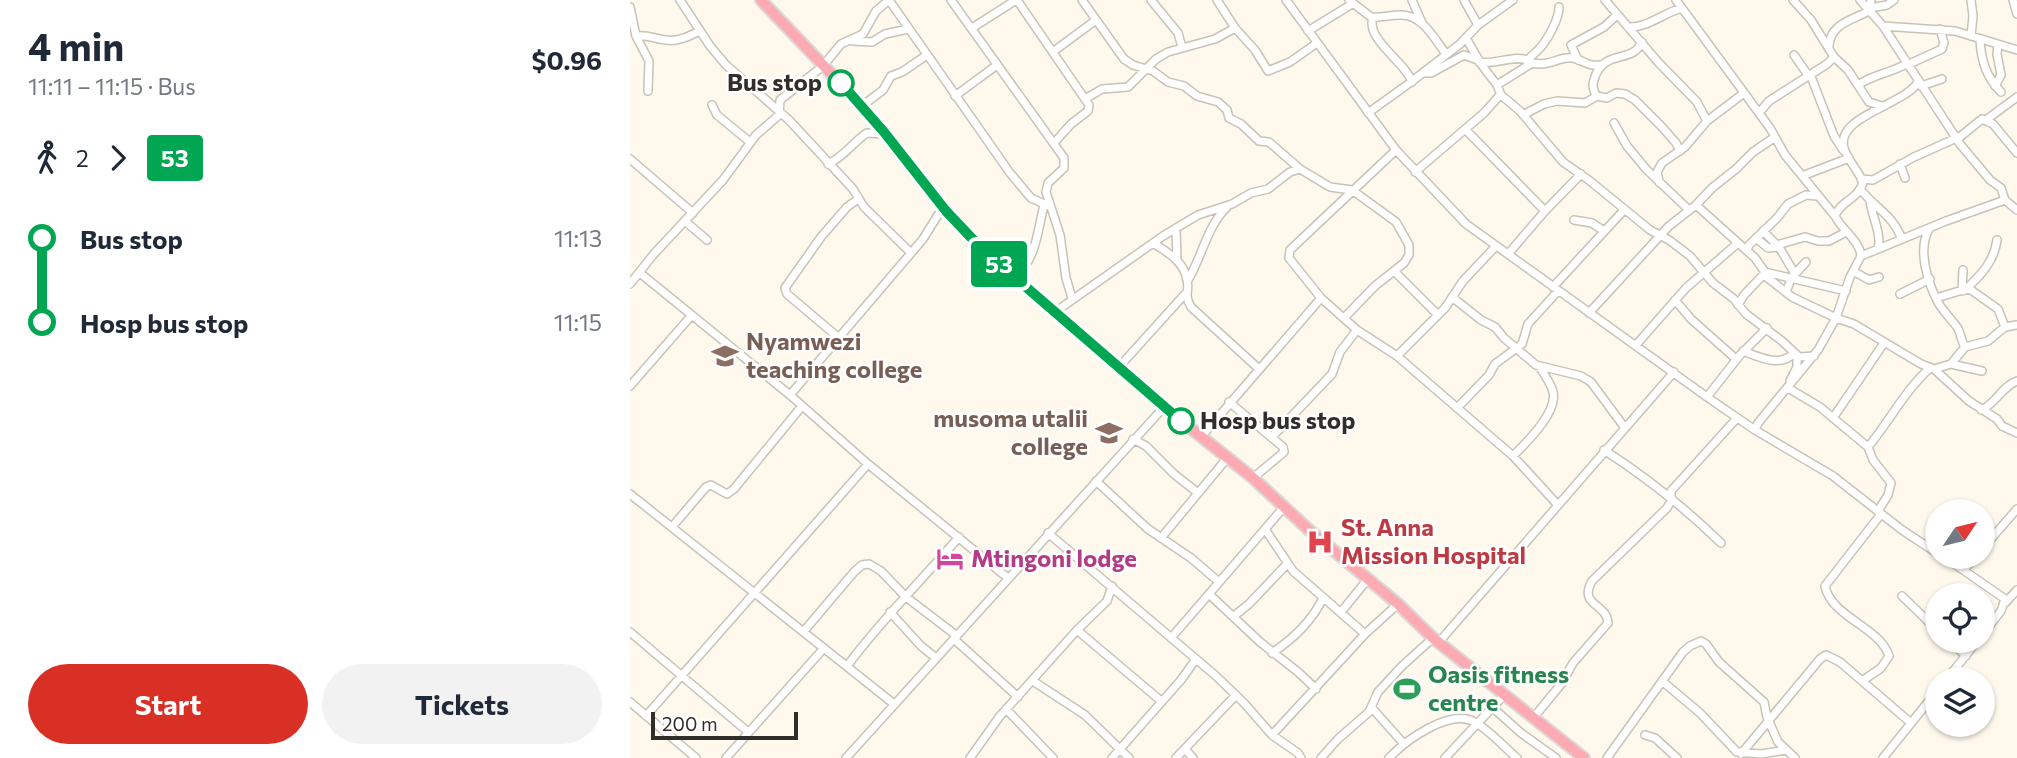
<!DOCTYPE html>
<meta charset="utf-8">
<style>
:root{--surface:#fff;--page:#f2f2f3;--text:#1f2937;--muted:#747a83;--accent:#d93025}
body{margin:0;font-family:Commissioner,sans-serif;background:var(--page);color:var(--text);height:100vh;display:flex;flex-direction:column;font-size:26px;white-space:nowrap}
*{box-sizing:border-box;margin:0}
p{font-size:23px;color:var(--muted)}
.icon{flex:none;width:38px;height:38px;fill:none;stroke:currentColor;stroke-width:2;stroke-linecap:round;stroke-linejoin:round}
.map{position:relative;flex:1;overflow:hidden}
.panel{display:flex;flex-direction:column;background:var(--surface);width:630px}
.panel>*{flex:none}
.badge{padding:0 14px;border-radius:5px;font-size:24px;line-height:46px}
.needle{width:46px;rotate:55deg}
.tools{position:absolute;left:1295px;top:499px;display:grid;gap:14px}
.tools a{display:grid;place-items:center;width:70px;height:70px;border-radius:50%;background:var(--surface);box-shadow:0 2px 5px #0004;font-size:35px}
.scale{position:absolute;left:21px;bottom:18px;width:147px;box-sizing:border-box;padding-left:7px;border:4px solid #302e29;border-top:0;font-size:19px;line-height:24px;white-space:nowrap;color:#302e29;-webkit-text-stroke:5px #fff;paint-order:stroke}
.map>.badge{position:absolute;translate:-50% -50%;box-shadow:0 0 0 4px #fff}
.legs{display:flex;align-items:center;gap:10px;height:77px;padding:0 28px;font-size:23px}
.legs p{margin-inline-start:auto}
.overview{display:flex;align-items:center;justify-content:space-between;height:119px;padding:0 28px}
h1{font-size:38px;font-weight:700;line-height:52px}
.primary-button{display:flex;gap:14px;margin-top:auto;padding:14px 28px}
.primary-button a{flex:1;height:80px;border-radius:42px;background:var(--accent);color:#fff;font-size:28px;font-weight:700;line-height:80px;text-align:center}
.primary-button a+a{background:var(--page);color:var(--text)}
ul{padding:0 28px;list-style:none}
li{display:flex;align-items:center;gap:24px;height:84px;font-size:26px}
li i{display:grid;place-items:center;width:10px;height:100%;margin:0 9px;background:currentColor}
li i::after{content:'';width:18px;height:18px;margin:-9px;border:5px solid;border-radius:50%;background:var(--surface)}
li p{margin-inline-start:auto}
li:first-child i{background:linear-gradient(#0000 50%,currentColor 0)}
li:last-child i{background:linear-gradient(currentColor 50%,#0000 0)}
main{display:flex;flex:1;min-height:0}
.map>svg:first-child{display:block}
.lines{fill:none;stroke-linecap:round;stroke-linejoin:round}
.minor-casing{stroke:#c7c3b6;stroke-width:10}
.highway-casing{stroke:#dad9d8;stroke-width:14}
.minor{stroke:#fff;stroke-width:7}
.highway{stroke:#feaab2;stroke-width:10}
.line-1-casing{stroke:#fff;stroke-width:16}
.line-1{stroke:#00a651;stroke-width:10}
.stop-1-dot{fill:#fff;stroke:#00a651;stroke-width:3.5}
.labels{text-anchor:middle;stroke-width:5;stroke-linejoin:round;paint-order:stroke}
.stop-label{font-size:24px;font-weight:bold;fill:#302e29;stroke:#fff;text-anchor:end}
.education-label{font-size:24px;font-weight:bold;fill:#785e54;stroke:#fff;text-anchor:start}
.health-label{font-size:24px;font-weight:bold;fill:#be3a42;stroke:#fff;text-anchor:start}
.hotel-label{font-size:24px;font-weight:bold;fill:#b23c85;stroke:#fff;text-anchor:start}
.leisure-label{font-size:24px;font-weight:bold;fill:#27864d;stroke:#fff;text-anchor:start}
</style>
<main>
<section class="panel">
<div class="overview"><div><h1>4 min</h1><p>11:11 – 11:15 · Bus</p></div><b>$0.96</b></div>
<div class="legs"><svg class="icon" aria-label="walk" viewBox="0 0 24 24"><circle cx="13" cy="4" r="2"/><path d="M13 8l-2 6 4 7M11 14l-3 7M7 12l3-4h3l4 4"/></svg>2<svg class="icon" aria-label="forward" viewBox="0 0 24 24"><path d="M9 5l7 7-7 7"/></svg><b class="badge" style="background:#00a651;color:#fff">53</b></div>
<ul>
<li><i style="color:#00a651"></i><b>Bus stop</b><p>11:13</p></li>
<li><i style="color:#00a651"></i><b>Hosp bus stop</b><p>11:15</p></li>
</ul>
<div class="primary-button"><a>Start</a><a>Tickets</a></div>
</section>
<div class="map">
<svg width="1387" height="758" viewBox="0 0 1387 758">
<rect width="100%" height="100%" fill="#fef9ec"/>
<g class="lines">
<defs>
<path id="minor" d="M50,0L80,46L96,65L159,120L223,189L234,207L281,253
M259,0L380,173L401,198L419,206
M321,0L434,158V168L418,183L416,192L430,235L436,278L442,298
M387,0L459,105L458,111L441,124L424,143
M452,0L494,59L503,65L523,71L538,82L554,86L567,96L588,102L597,110L599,118L611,124L629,141L639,142L670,169
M521,0L548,33L552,47
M587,0L605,28L625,50L638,71L660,62L687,43
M656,0L766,150L836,224L1077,397L1125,430L1203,476L1272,530L1307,553
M719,0L741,17C751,18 760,15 770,15C792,14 804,38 816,54
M782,0L792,23
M834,0L848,25
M975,0L1028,62L1067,102L1077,121
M1046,0L1140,128L1155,155L1205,216
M1230,0L1253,26L1330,144L1360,180L1371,188L1375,200L1387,210
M1341,0L1343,16L1341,36
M1383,0L1387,14
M0,7L6,36L19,61L18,91
M1240,8L1257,5L1264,0
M743,17C735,40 776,62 782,82
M1253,26L1325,31L1387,50
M998,27C1018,28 1033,13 1052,8
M342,28L386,0
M678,31L722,4
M6,36C18,34 24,39 36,40C48,42 59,36 70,31
M836,38L851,64L867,85L871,95L890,111L933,162L960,181L1020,230L1039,240L1060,256L1083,283L1104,299L1116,314L1152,341L1169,357L1184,356
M1350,39C1351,60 1356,77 1371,92
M223,41L242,42L255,34L278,29
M1199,46C1200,24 1222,20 1239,11L1241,0
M424,51L466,20
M1164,55L1178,75
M1204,57L1218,70L1239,102L1252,106
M948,60L941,45L974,27L987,15
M849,62C867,65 880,55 898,60
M1277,65L1312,49L1314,43L1310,29
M897,66C898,56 904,55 910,48C918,39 929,19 929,7
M793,73H801L834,55L848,60
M1180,74L1204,136L1213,150
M867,85L902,63C921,67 928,56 943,58C954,60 957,67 971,65
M1228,85C1244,74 1261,73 1276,64
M1291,86L1312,79
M1365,86L1371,75L1367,54L1368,45
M325,96L367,65
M966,96C965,93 963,89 963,85C963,82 965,77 966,74C977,50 1003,63 1012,42
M455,99L472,89L498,87L526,59L538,52L585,39L605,28
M82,105L87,115L120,142
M232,106L253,90L261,76L272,72L297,55
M738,113L781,82L830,44L848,25L883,0
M1129,113L1139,101L1197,64L1204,57L1181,20L1163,0
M893,115L914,104L927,101L955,103L967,96L977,98L986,93L995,94L1005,100L1032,127L1046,143L1050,151
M1356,120L1387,97
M984,123L997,146L1017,170L1059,210
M835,129L915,211
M766,150L660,250L659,258L691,298L727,330L767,356L883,456L927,504
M0,159L63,213
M198,164C214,157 223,142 237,133L255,134
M1270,164L1275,178
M785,172L854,113L870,95
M1172,176L1219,158
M1231,179L1243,180L1284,157L1331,136L1352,119L1363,124L1387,153
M1029,182L1027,172L1032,163L1055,147L1077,121L1114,93
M1231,190C1247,210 1262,214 1272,239
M1240,201C1242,217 1252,234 1248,249
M1066,205L1125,258L1135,272L1216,291
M944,220L962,223L974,231
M56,222L77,240
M546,228L547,260
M1299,229C1287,250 1298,284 1309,304C1314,312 1321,319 1327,327C1331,333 1331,341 1335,347
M1133,231L1149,247L1165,274
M1126,238L1138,248L1148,247
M523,243C537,252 554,261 557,280C560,292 553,293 561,307L628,368
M1147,245L1175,237L1188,241H1199L1216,232
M1117,251L1119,245L1147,218L1158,204L1176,195L1187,196
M878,254L915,211L951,174
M1231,256L1316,221L1375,200
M1223,271L1239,280L1249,277
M765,272L808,315
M10,273L160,395L238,464L378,578
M1134,275L1162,297L1206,318L1224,324L1291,364L1304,369L1339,401L1367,419L1372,426L1387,433
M385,278C407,257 407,233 414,205
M558,280C572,257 577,226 597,207
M0,284L23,255L93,180L126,135L149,115L150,100L193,66L211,44L233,34L246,11L259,0
M923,287L994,210
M1335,290C1351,275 1364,262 1367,240
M1332,291L1333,270
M1156,292L1162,277L1176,262
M1270,294L1300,279
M822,297L851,320L865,327L874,338L906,365L951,376L961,382L995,428
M1306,298L1336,289L1341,290L1368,309L1375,327
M1045,300L1061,319L1106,359
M1108,305L1114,295L1135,273
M425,312L533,236L568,215L602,204L621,193L638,189L660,172L670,169L700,187L722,190L766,222L779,245V255L774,263L745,286L715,317
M959,313L1039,226L1066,205L1082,188L1106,169L1123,152L1145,137
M209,338L157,294L155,288L191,237L217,207L228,199
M1006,345L1056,288L1108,243
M1113,351C1129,357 1150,368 1164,353
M767,356L815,308L833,281L866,246
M1321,364L1352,371
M489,367L555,294
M1304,369L1321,364L1335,347L1358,341L1375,327L1387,325
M1160,381L1167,367V355
M0,386L61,316
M1158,388L1190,407L1238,447L1243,460L1261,483L1258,495L1248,511
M160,395L293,239L313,207
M1077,397L1110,355L1137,328
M599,402L653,447L654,452L623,478
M827,408L859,375L865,364L892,344L898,324L928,291
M1351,410C1366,404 1372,386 1387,381
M1203,418L1254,343
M1125,430L1128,423L1188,350L1206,318L1220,277L1231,256C1230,241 1212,230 1205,216C1210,201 1229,199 1233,182C1228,170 1218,161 1214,148C1205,116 1275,105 1288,82
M571,437L691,298
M642,437L702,374L710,352L727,330
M503,439L516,446L544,474L568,493
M1238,447C1259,422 1275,390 1300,368
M974,450C1016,477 1055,508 1091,543
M883,456C896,443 928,412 923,392C921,383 914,375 910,367
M466,481L518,529L561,558L589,582
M0,494L264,704
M42,527L76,487L81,485L97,494L104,489L172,406
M635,529L663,571L735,634
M418,533L586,676L614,703L642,735L668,753L671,758
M531,538L598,457
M1353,548L1387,509
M1313,556L1375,599L1371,611L1353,634
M1334,570L1346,556
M579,594L630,642L668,672L686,689
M1272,596L1307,630
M1375,603L1387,590
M260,612L291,646L306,658
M711,612L738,579
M604,616L619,604L657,564
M447,630L531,701
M174,631L224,572L232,565L239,564L251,571L276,597L327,636
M0,632L118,732
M541,638L654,507
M324,639L388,697
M1319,640L1336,656
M809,642L1044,372
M642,653C663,639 682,621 693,598
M217,666C251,620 292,580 329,537
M1317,679L1348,640
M403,681L455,715L499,758
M1032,681L1070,713L1107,752L1131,754L1156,750
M1232,681L1251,668L1259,656C1250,627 1201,617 1195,586L1251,514
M0,702L66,758
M862,707L891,733L926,758
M742,708L774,744
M376,709L423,758
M16,716L238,464
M904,717L932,683L943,663L978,623C977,603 948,606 962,581L1037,508L1041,501V491L1107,418
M642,735L735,634L768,604
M1015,735L1025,738L1047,758
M555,749L563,758
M1111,754L1190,659L1196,655L1210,662L1281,723
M96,758L194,648
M216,758L534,407
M340,758L370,716L447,630L477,601L482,586
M482,758L551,680L566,659
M546,758L606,695
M691,758L708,739L739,712L748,692L772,666L803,638
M759,758C776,740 820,708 845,722C860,731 874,747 887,758
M815,758L875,694
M977,758L1053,652L1060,646L1071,641L1076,644L1089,662L1134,702L1137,717L1148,742L1165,758
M1253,758L1307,691"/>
<path id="highway" d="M131,0L232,106L295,186L352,249L534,407L623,478L678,529L768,604L803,638L954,758"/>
</defs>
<use href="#minor" class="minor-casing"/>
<use href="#highway" class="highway-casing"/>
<use href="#minor" class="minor"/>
<use href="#highway" class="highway"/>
</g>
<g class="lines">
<defs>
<path id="line-1" d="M211,83L254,132L316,211L352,249L551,421"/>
</defs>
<use href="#line-1" class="line-1-casing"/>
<use href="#line-1" class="line-1"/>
</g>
<defs>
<symbol id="university-bare" viewBox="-9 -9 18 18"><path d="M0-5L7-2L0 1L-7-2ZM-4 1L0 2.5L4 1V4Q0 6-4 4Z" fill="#8d6e63" stroke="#fff" stroke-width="2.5" paint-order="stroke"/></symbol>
<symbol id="school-bare" viewBox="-9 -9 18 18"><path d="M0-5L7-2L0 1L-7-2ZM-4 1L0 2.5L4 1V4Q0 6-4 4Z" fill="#8d6e63" stroke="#fff" stroke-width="2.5" paint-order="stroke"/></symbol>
<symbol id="hospital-bare" viewBox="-9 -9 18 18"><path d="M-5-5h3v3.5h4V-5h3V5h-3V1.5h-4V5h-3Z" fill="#e0444e" stroke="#fff" stroke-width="2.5" paint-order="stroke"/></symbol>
<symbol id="hotel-bare" viewBox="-9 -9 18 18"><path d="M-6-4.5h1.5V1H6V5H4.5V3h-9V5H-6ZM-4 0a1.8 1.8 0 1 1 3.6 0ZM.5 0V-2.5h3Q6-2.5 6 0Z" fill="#d1479c" stroke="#fff" stroke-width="2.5" paint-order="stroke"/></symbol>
<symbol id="stadium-bare" viewBox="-9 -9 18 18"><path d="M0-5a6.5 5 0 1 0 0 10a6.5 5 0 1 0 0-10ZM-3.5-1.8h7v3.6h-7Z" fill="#2e9e5b" stroke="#fff" stroke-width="2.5" paint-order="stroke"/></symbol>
</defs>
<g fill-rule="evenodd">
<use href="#university-bare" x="76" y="337" width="38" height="38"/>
<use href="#school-bare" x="460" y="414" width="38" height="38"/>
<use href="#hospital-bare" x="671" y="523" width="38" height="38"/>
<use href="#hotel-bare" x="301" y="540" width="38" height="38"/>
<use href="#stadium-bare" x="758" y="670" width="38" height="38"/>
</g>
<g class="stop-1-dot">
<circle cx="211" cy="83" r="12"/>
<circle cx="551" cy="421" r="12"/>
</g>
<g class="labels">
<g class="stop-label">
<text x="192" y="91">Bus stop</text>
<text x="570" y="429" text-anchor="start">Hosp bus stop</text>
</g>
<g class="education-label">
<text x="116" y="350">Nyamwezi<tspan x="116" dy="28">teaching college</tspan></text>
<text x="458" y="427" text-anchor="end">musoma utalii<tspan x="458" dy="28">college</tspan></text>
</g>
<g class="health-label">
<text x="711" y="536">St. Anna<tspan x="711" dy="28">Mission Hospital</tspan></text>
</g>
<g class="hotel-label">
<text x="341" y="567">Mtingoni lodge</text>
</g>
<g class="leisure-label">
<text x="798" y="683">Oasis fitness<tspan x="798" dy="28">centre</tspan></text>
</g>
</g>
</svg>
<div class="tools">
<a><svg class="needle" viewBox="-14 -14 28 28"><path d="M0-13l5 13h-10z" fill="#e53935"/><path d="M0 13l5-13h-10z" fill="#747a83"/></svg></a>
<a><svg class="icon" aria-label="locate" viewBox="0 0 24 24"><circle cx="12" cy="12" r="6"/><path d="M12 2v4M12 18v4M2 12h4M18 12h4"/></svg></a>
<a><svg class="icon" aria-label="layers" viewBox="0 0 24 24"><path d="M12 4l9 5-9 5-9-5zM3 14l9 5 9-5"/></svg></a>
</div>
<div class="scale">200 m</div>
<b class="badge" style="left:369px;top:264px;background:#00a651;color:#fff">53</b>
</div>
</main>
